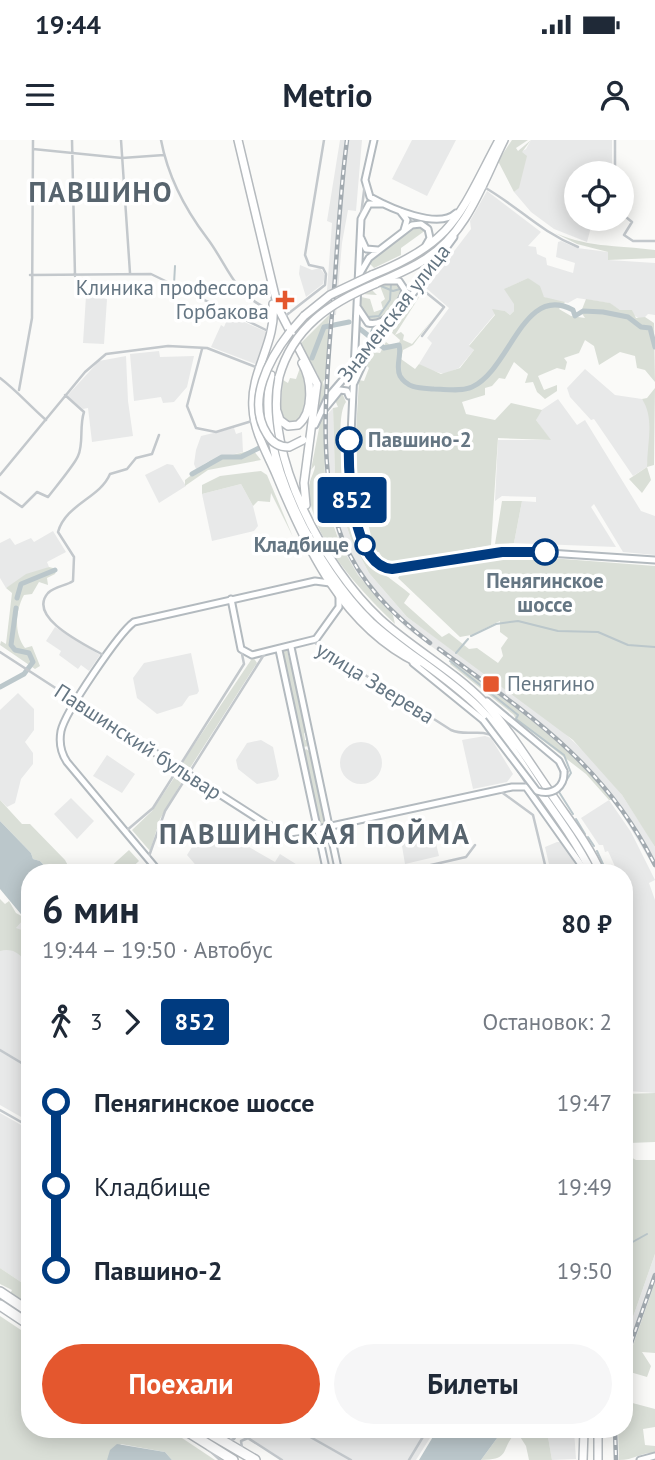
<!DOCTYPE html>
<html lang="ru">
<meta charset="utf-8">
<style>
:root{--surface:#fff;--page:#f6f6f7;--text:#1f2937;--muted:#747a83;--accent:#e4572e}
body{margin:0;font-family:"PT Sans",sans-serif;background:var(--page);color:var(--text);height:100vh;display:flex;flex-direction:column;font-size:26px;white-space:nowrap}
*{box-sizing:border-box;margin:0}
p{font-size:23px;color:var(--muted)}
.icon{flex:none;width:38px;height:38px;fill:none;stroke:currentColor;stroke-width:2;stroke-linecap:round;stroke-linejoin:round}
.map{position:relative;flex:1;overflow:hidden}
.sheet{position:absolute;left:21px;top:724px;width:612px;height:574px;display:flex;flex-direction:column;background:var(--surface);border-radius:28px;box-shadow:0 4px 18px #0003}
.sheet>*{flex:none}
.badge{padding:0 14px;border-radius:5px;font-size:24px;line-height:46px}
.controls{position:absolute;left:564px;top:21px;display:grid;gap:14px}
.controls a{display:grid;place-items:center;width:70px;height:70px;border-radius:50%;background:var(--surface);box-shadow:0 4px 18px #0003;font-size:35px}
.map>.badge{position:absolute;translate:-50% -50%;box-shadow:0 0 0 4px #fff}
.legs{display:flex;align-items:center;gap:10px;height:77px;padding:0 21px;font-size:23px}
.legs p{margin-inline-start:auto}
.overview{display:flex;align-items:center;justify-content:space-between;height:119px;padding:0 21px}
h1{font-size:38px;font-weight:700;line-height:52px}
.button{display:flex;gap:14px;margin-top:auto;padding:14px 21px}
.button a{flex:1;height:80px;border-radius:42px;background:var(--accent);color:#fff;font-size:28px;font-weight:700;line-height:80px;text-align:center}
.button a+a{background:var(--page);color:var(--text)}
ul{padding:0 21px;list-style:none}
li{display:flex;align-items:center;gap:24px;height:84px;font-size:26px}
li i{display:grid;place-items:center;width:10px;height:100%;margin:0 9px;background:currentColor}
li i::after{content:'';width:18px;height:18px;margin:-9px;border:5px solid;border-radius:50%;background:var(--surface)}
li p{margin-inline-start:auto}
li:first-child i{background:linear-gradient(#0000 50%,currentColor 0)}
li:last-child i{background:linear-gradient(currentColor 50%,#0000 0)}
.status{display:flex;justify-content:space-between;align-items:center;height:49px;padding:0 35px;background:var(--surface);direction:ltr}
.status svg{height:19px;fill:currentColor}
header{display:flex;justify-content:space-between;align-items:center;height:91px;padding:0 21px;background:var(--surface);font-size:32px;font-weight:700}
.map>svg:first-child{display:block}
.built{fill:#e8e9e9}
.green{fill:#dadfd7}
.water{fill:#bbc7cb}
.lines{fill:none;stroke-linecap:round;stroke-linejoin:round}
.stream{stroke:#bbc7cb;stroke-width:2}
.river{stroke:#bbc7cb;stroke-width:5}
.secondary-casing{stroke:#b3babf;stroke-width:9}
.primary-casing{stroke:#b5babe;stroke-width:10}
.highway-casing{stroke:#b4b9bd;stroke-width:12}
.street{stroke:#c3c8cc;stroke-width:2.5}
.secondary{stroke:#fff;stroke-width:5}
.primary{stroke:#fff;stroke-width:7}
.highway{stroke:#fff;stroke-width:9}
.rail-casing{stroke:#a2aab0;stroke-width:4.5}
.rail{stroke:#fff;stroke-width:2;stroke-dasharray:5;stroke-linecap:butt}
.secondary-bridge-casing{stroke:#b3babf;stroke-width:9;stroke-linecap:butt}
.primary-bridge-casing{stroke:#b5babe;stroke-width:10;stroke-linecap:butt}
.secondary-bridge{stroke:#fff;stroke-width:5}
.primary-bridge{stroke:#fff;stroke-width:7}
.line-1-casing{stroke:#fff;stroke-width:16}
.line-1{stroke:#003b80;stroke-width:10}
.poi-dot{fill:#e4572e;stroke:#fff;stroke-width:2.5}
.stop-1-dot{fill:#fff;stroke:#003b80;stroke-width:3.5}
.labels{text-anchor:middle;stroke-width:7;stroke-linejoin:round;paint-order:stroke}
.poi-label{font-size:21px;fill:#657683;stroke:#fff;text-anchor:end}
.street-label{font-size:21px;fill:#657683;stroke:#fff}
.stop-label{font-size:21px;font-weight:bold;fill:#657683;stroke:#fff;text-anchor:start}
.district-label{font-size:28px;font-weight:bold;letter-spacing:2px;fill:#57646e;stroke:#fff}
</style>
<div class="status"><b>19:44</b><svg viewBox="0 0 49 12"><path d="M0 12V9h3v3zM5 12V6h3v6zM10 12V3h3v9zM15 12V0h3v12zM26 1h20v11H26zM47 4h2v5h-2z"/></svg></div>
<header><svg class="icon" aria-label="menu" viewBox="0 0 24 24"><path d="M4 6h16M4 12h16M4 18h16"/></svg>Metrio<svg class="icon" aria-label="person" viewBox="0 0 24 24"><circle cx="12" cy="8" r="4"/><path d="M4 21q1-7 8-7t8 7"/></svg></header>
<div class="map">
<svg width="655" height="1320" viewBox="0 0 655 1320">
<rect width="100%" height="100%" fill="#fafaf8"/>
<path class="built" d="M340,0H362L356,71L348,70L342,103L336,175H330L331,165L326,164L332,83L327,81Z
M412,0H456L427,56L392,39Z
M531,0H612V33H576V79H593L587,102L554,89L531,72L514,52L519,47L515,15L526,9Z
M487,51L541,92L528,106L536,107L537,114L546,118L547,125L573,133L575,123L556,117L558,102L561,101L577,108L608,112L609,120L655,123V175L648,174L642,180L633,175L632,170H620L609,163L577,158L568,163L552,160L544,157L528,138L505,149L515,164L514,171L510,175L505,171L493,170L495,174L469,205L474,210L459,228L444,234L426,229L419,224L432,203L427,198L449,168L426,148L471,89L470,81Z
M300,125L312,130L320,128L325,135L323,144L306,157L299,134Z
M86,156L107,159L104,204L83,203Z
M229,175L269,193L258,225L211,207L221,185L224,187Z
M159,211L160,217L194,216L187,247L174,262L163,263L161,257L134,261L130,214Z
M126,216L128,261L133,296L92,302L88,268L83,269L67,256L99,221Z
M585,229L615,255L642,259L650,269L652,294L647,327L633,336L594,279L591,280L570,257L567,248Z
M558,259L577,285L585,280L641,371L655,376V415L623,412L594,364L591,367L616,407L514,403L522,361L536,362V357L502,356L495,361L498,300H550L536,280L537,273Z
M333,268L335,337L340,367L351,399L369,433L407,477L556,585L594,621L622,655L648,695L655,707V729L619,669L574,615L522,572L406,488L358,435L340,404L328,362L325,277Z
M234,288L236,294L242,292L243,312L211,320L196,329L194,324L196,310L201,296Z
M167,324L173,325L186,346L159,363L145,335Z
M241,344L253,366L258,386L254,391L212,401L202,354Z
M53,391L66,412L47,422L49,427L6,448L0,438V403L10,398L15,405L31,398L34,402Z
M55,487L100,515L89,531L81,525L78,529L59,515L61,511L46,501Z
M191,513L199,551L197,554L189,556L182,566L157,574L137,558L133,538L144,523Z
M18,553L34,569V590L25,602L33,613V624L21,639L15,663L7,667L0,660V570Z
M485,596L491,598L513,634L507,642L473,649L462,600Z
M261,600L273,607L279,636L276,640L257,644L238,629L236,620L247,603Z
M340 623a21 21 0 1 1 42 0a21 21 0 1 1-42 0Z
M107,615L135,634L122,653L93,636Z
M71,658L94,681L77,699L54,674Z
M609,660L631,692L655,740L649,743L655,760V953L628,951L625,829H632V746H625V733H618L608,711L605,712L603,705H599L581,678Z
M207,683L275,722L280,714L299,726L301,733H206L200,730L187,715Z
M432,687L439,716L405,724L402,706L407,694Z
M557,702H561L581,733H551L545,707Z
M25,778L30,785V982L0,965V805Z
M0,973L30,990V1148L0,1128Z
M655,1114V1142L625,1228V1200Z
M218,1290H435L416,1320H283L248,1300Z
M574,1290L576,1319L552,1320L548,1297Z"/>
<path class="green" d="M512,0H528L516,8L518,11L531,0L522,12L527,16L519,48L514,52L498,21Z
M419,86L426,90L401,108V115L374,128L370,124L366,127L372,150L377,155L361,154C361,147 360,138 363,132C368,119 406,88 419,86Z
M549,90C584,108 617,105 655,110V118L608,120V112L577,104Z
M528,138L540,146L544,157L565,162L559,169L571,176L585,178L581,172L586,159L610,163L620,170H632L636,178L645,177L654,183L655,242L645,230L637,228L635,216L620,212L599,225L594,206L585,200L579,213L564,218L567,222L565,230L557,228L538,236L544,250L557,245V251L545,259L537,252L533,242L525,243L528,234L514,222L505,239L499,238L492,246L485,248V255L462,262L466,274L495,280L511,263L542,270L536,280L551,300L498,298L491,405L386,424L379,412H375L360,351H354L353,343L359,240L364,241L369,228L365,224L373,212L380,213L386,202L390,205L399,203L400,200L391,192L421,154L395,195L401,192L404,195L403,200L412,204L432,180L413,205L403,210L401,219L415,229L419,224L441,234L460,228L474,210L469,206L495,175L492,169L505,171L510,175L514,171V164L504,149Z
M396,142L403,149L402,156L379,182L368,181L360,168L361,157L370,159L374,172L383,169L381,162L385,159L380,146Z
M329,175L327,235L323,242L326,255L318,269V235L300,204Z
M301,225C311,240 311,269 298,283L289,284L280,275L283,240L288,243L290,238L296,239Z
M655,248L654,325L647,327L651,340L642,353L629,339L647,327C647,303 655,279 642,259L647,258Z
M342,253L346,262C331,282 349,391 366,415C377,431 395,441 410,454L404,463L442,497L449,493L469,509L477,508L498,523L503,516L501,508L508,498L500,492V481L471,495L460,497L398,438L404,430L511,415L655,426V707L622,655L573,600L407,477L369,433L351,399L340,367L335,337L333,268L338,267L335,260Z
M324,276L325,344L332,381L340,404L358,435L393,475L395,484C362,452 310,399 309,349C309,338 315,333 315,325L311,330L320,283Z
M253,310L261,320L208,330L185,346V340L211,320Z
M261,331L267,335L293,397L271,353L270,362L258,361L253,366L241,344L202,354V345L220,336Z
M502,361H522L514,403L495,404Z
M49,427L57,429L55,434L47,438L48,445L39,442L32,454L24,455C15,471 14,494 25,508L32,506L40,526L35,529L0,505L1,501L6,504L12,453L6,448L26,434Z
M287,510L307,592L304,593L305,600H308L310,606L302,607L281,512Z
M253,517L257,523L190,628L183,627L182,623Z
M452,521C511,563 567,603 613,660H609L586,634L516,580L514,575L450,524Z
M306,609L309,611L326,683L323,685L318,683L303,612Z
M178,632L184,638L160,679L150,711L132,690L152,671Z
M0,660L22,684H30L65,720L72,733H51L40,721L33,719L31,713L0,681Z
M129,710L139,721L126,733H83L87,727L102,725L107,730Z
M0,759L5,764L9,761L16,773L25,778L16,788L30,793V833C26,819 16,806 0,811Z
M655,953V1002L629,1003L625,997V954Z
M627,1015L636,1020H655V1114L625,1200Z
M0,1128L30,1148V1167L10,1154L12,1150L0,1144Z
M655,1142V1213L642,1212L651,1226L647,1237L630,1232L625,1258V1228Z
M0,1176L30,1196V1290H170L215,1320H172L165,1312L121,1304L107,1320H0Z
M625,1261L655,1269V1287L643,1289L645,1305L655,1306V1313C640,1312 635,1320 619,1320L618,1290H625Z
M503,1290H574L548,1297L552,1320H529L526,1306L517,1292C499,1308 513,1320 481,1320Z"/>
<path class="water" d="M0,681L31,713L33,719L40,721L51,733H30V785L0,749Z
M437,1290H503L481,1320H419Z
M117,1304L165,1312L172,1320H107L110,1310Z"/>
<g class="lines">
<path class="stream" d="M174,144L175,126
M381,146L393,151L400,149
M368,177L379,176L390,160L391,144
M370,196L372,189
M471,496L496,484L518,481L558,491L598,492L628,505L655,507
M456,513L468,499
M450,521L518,575L516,579L564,615L571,633L559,652L573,674
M576,679L585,694
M588,697L594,706
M597,711L607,733
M629,1104L647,1094"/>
<path class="river" d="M360,189L384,208L399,205C402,215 395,226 400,236C408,249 421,248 434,249C445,249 461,252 472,247C511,229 523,143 573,170L575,176L583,171L603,172L628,177L641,187L650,188L655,207
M312,218L324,187L349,182
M192,334L222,317H241L259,308
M17,458L21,444L55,430
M0,547L24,534L33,522L29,513L15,510L11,505L16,468"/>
<defs>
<path id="secondary" d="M374,0L365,40L370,57C390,68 438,90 456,73
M384,64H369L361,79L349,338L365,405L378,423L389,429L518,411L655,420
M400,71L407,80L404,90
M361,98L366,109L378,110
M359,135L369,118L412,85L421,84L428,89L430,98L426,105
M358,168L368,183C385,187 401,165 405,150L399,141H385
M354,243L366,217
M323,271L340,250L347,251L349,256
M315,285L328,257L393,181L454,97
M231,459L241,509L252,515L316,499L339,467V455
M291,507L339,733
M279,510L327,733
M413,523L483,580
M487,561L559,621L564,631
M76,562L266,684L289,693L313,690L512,647H526L587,733
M160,733L67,622C61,613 59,602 61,591C65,572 119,493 134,482L315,441L330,443
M640,1320L655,1316"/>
<path id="primary" d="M238,0L278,168L317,244L304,343L306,365
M372,135C455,102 459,75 499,0
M375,144C392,136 409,130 424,120C467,94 483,42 504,0
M273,164C277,202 250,231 253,268C254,292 267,313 276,334C306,407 343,487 418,523
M290,192L304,176
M271,235C253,311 317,430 371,482C405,513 446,535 479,568C502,591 520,621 538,649C557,676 577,703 592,733
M279,237C263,315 324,427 380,479C413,509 453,530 484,562C509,589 529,622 550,652C568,679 588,703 601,733
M277,271L280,280L288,286L298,285C314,272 312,240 302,223
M598,1290V1320
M583,1320L584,1290"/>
<path id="highway" d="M0,1152L30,1172
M0,1165L30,1185
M185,1290L233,1320
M204,1290L255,1320"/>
</defs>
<use href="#secondary" class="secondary-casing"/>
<use href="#primary" class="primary-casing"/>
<use href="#highway" class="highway-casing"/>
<path class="street" d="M72,0L75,136
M121,0L130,133
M161,0C168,37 185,69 207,98C227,124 233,153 266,168
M615,0V33
M33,9L122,18L164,15
M484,47C519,67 539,91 578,107
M621,73L632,82L624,95L633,101H655
M361,75L365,43
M30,135L151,134L268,191
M418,146L444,167L422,196
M284,177L325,145L326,134L323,128L309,125L305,115L324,0
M202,209L187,266L196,288L216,292L252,281
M0,238C17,251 29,265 46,280
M19,250L32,178L33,0
M0,335L85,232L106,214L168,206L207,208L258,228
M0,352L22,367L37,352L48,357C54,349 75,324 78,316C84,303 79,287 84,272L65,255
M312,501L451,590C466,597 481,588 494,597
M0,512L74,560
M105,516C88,506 26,478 48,453C55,446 66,446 73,441L74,417L58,392C66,364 100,358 110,334L127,329L136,318L152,314L159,295
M510,619L528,646
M500,651L533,675L547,733
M126,691L153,668L244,524L241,509
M148,719L165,671L265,513
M396,733L466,717L475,705
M0,910L30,928
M0,970L30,987
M298,1290L351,1320
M228,1301L234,1299L240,1290
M242,1308L241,1301L248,1298L282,1320
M208,1309L220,1320
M409,1320L427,1290"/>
<use href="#secondary" class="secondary"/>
<use href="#primary" class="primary"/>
<use href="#highway" class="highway"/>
<defs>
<path id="rail" d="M347,0C341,46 338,92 335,138C329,215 314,327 342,398C360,443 392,474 430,503
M439,509C527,573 605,624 655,725
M625,1220L655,1135
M615,1290L616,1320"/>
</defs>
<use href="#rail" class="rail-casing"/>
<use href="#rail" class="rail"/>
<defs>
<path id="secondary-bridge" d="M483,580L537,651C553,656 565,647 564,631"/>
<path id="primary-bridge" d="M304,176L330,155L372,135
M290,192C269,219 246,261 267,294C272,303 279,307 289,307L303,300
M279,237C293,187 330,163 375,144"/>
</defs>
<use href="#secondary-bridge" class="secondary-bridge-casing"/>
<use href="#primary-bridge" class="primary-bridge-casing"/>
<use href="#secondary-bridge" class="secondary-bridge"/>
<use href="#primary-bridge" class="primary-bridge"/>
</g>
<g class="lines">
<defs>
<path id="line-1" d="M349,300C348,330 351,426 392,429L502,412H545"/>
</defs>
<use href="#line-1" class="line-1-casing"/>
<use href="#line-1" class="line-1"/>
</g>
<g class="poi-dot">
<path d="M281.5 149.5h7v7h7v7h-7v7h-7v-7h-7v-7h7z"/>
<rect x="482" y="535" width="18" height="18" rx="3.5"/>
</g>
<g class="stop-1-dot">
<circle cx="349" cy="300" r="12"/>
<circle cx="365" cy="405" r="9"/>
<circle cx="545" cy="412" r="12"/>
</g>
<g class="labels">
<g class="poi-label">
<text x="269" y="155">Клиника профессора<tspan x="269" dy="24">Горбакова</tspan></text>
<text x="507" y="551" text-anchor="start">Пенягино</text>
</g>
<g class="street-label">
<text transform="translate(394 173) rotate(-52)" y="7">Знаменская улица</text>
<text transform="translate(375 543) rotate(32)" y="7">улица Зверева</text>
<text transform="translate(138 602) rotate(33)" y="7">Павшинский бульвар</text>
</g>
<g class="stop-label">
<text x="368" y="307">Павшино-2</text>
<text x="349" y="412" text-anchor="end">Кладбище</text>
<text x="545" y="448" text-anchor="middle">Пенягинское<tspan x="545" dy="24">шоссе</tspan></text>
</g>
<g class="district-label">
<text x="101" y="62">ПАВШИНО</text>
<text x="315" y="704">ПАВШИНСКАЯ ПОЙМА</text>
</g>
</g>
</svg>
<div class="controls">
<a><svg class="icon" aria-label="locate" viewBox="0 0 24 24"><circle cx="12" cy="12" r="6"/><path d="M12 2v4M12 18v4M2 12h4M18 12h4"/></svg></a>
</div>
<b class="badge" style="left:352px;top:360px;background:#003b80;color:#fff">852</b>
<section class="sheet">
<div class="overview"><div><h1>6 мин</h1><p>19:44 – 19:50 · Автобус</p></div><b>80 ₽</b></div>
<div class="legs"><svg class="icon" aria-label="walk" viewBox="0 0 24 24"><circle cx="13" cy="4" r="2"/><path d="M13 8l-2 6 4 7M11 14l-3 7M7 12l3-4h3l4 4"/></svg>3<svg class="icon" aria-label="forward" viewBox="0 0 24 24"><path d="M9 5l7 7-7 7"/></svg><b class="badge" style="background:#003b80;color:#fff">852</b><p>Остановок: 2</p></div>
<ul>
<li><i style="color:#003b80"></i><b>Пенягинское шоссе</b><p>19:47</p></li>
<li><i style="color:#003b80"></i><span>Кладбище</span><p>19:49</p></li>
<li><i style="color:#003b80"></i><b>Павшино-2</b><p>19:50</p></li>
</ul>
<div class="button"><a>Поехали</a><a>Билеты</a></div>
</section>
</div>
